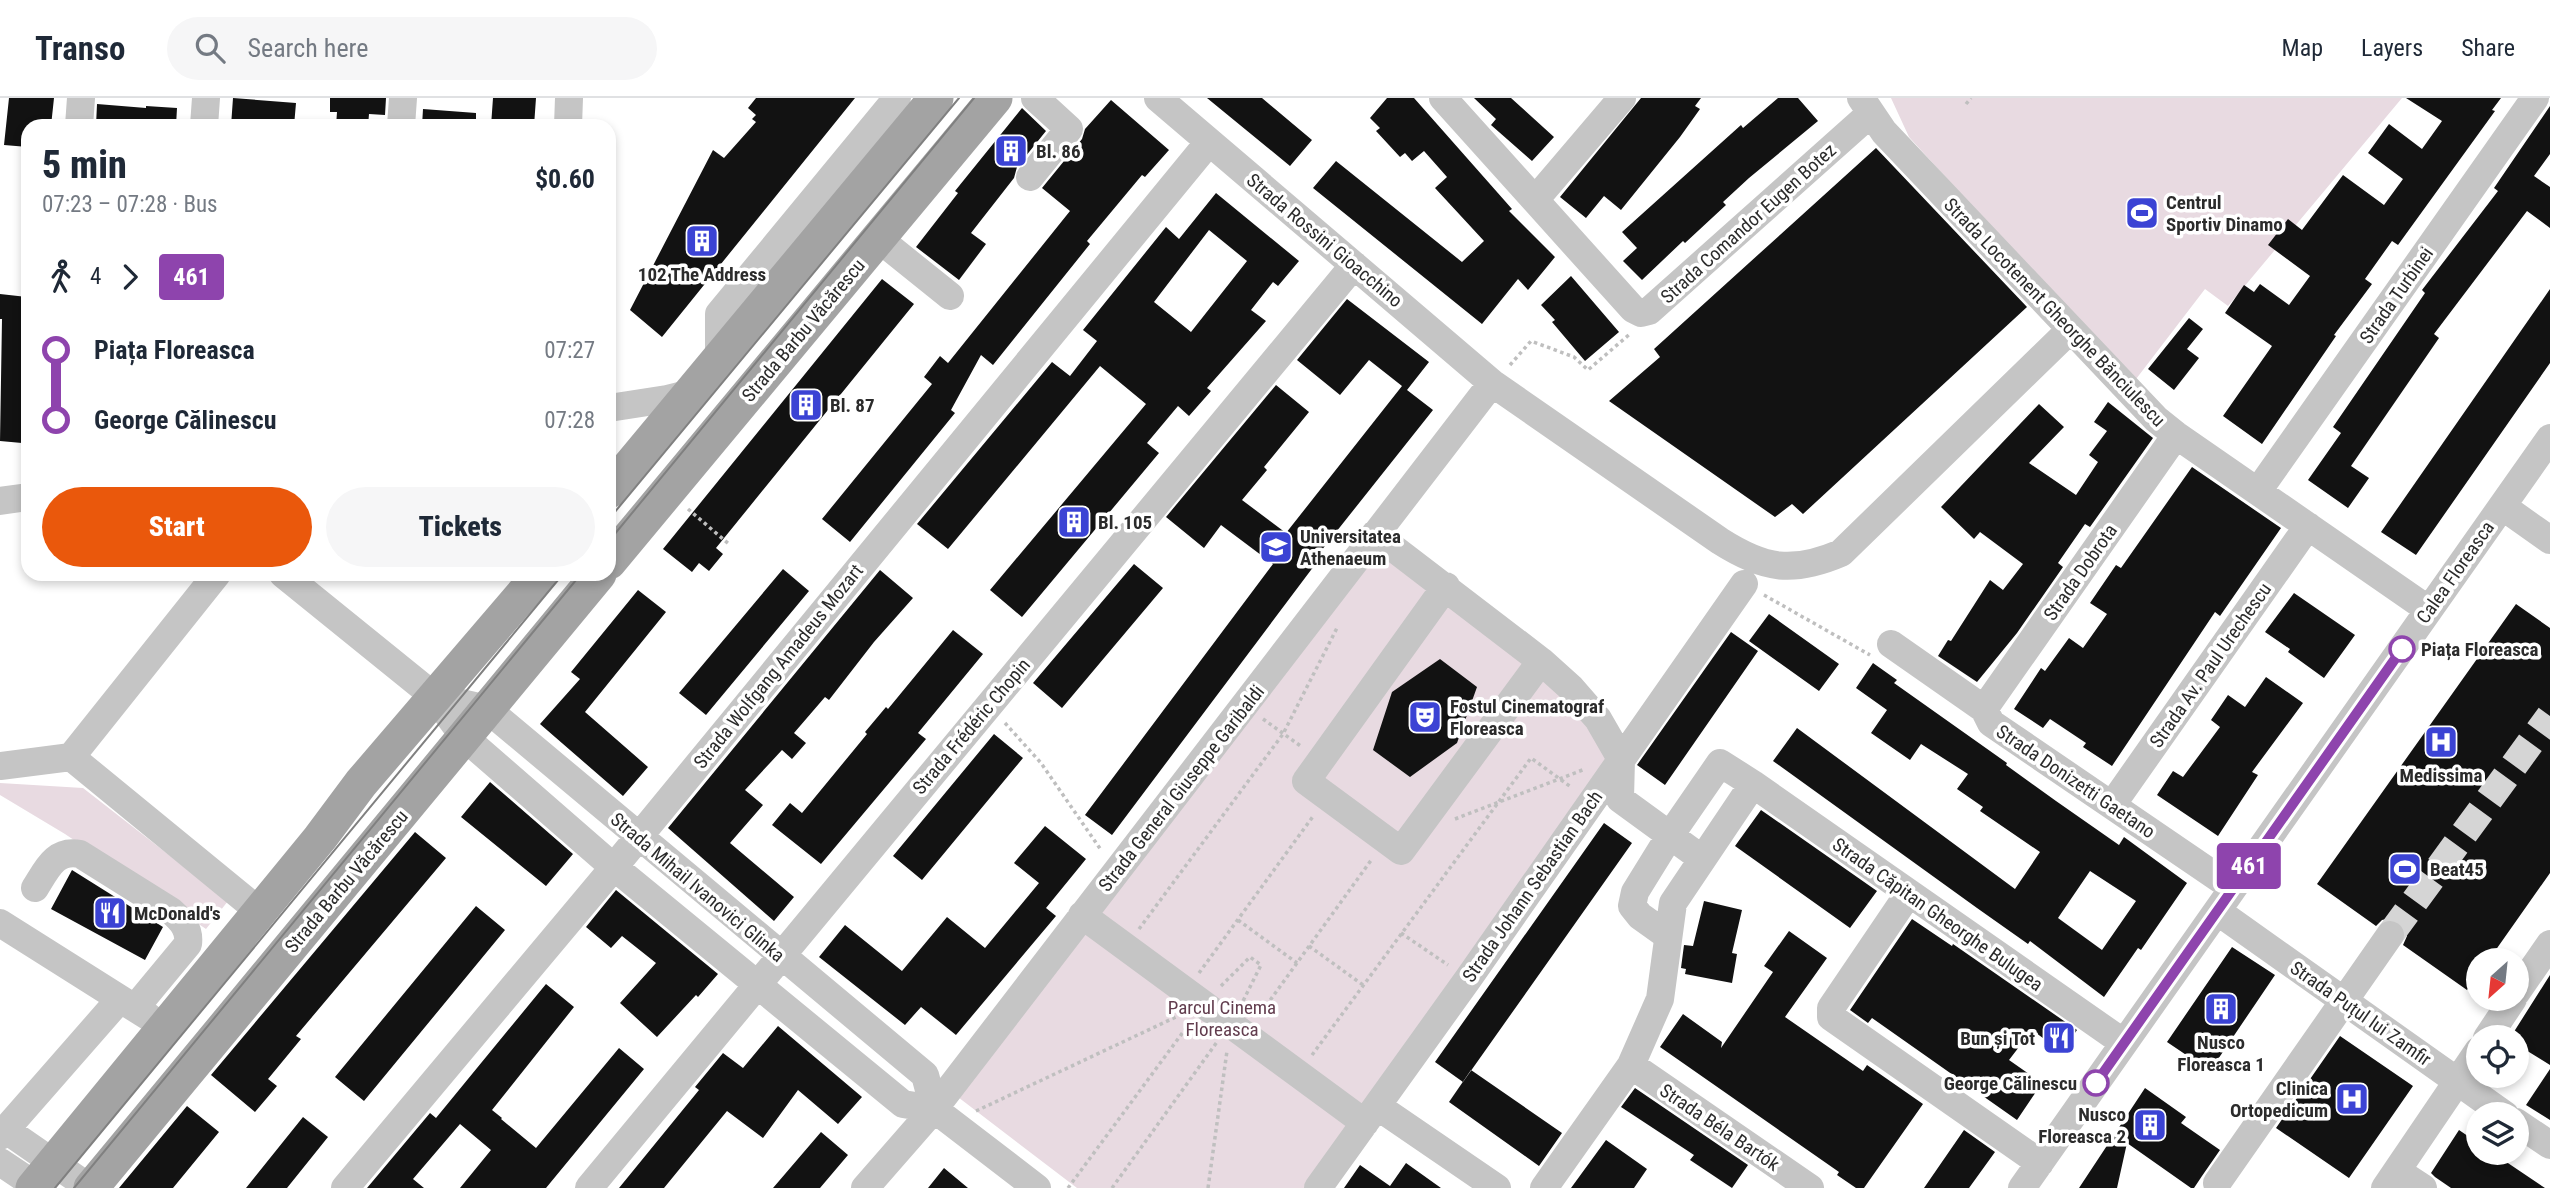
<!DOCTYPE html>
<meta charset="utf-8">
<style>
:root{--surface:#fff;--page:#f6f6f7;--text:#1f2937;--muted:#747a83;--line:#e0e1e3;--accent:#ea580c}
body{margin:0;font-family:"Roboto Condensed",sans-serif;background:var(--page);color:var(--text);height:100vh;display:flex;flex-direction:column;font-size:26px;white-space:nowrap}
*{box-sizing:border-box;margin:0}
p{font-size:23px;color:var(--muted)}
.icon{flex:none;width:38px;height:38px;fill:none;stroke:currentColor;stroke-width:2;stroke-linecap:round;stroke-linejoin:round}
.map{position:relative;flex:1;overflow:hidden}
.sheet{position:absolute;left:21px;top:21px;width:595px;height:462px;display:flex;flex-direction:column;background:var(--surface);border-radius:21px;box-shadow:0 4px 10px #0003}
.sheet>*{flex:none}
.badge{padding:0 14px;border-radius:5px;font-size:24px;line-height:46px}
.needle{width:46px;rotate:207deg}
.buttons{position:absolute;left:2466px;top:850px;display:grid;gap:14px}
.buttons a{display:grid;place-items:center;width:63px;height:63px;border-radius:50%;background:var(--surface);box-shadow:0 4px 10px #0003;font-size:35px}
.map>.badge{position:absolute;translate:-50% -50%;box-shadow:0 0 0 4px #fff}
.legs{display:flex;align-items:center;gap:10px;height:77px;padding:0 21px;font-size:23px}
.legs p{margin-inline-start:auto}
.headline{display:flex;align-items:center;justify-content:space-between;height:119px;padding:0 21px}
h1{font-size:38px;font-weight:800;line-height:52px}
.button{display:flex;gap:14px;margin-top:auto;padding:14px 21px}
.button a{flex:1;height:80px;border-radius:42px;background:var(--accent);color:#fff;font-size:28px;font-weight:800;line-height:80px;text-align:center}
.button a+a{background:var(--page);color:var(--text)}
ul{padding:0 21px;list-style:none}
li{display:flex;align-items:center;gap:24px;height:70px;font-size:26px}
li i{display:grid;place-items:center;width:10px;height:100%;margin:0 9px;background:currentColor}
li i::after{content:'';width:18px;height:18px;margin:-9px;border:5px solid;border-radius:50%;background:var(--surface)}
li p{margin-inline-start:auto}
li:first-child i{background:linear-gradient(#0000 50%,currentColor 0)}
li:last-child i{background:linear-gradient(currentColor 50%,#0000 0)}
header{display:flex;align-items:center;gap:42px;box-sizing:border-box;height:98px;padding:0 35px;background:var(--surface);border-bottom:2px solid var(--line)}
header strong{font-size:33px}
nav{display:flex;gap:38px;margin-inline-start:auto;font-size:24px}
.search{width:490px;height:63px;background:var(--page);display:flex;align-items:center;gap:18px;box-sizing:border-box;padding:0 24px;border-radius:38px;color:var(--muted);font-size:26px}
.map>svg:first-child{display:block}
.green{fill:#e8dae1}
.building{fill:#121212;fill-rule:evenodd}
.lines{fill:none;stroke-linecap:round;stroke-linejoin:round}
.minor-tunnel{stroke:#d5d5d5;stroke-width:28;stroke-dasharray:28 14;stroke-linecap:butt}
.path{stroke:#bfbfbf;stroke-width:3.5;stroke-dasharray:3.5 3.5;stroke-linecap:butt}
.minor{stroke:#c5c5c5;stroke-width:28}
.major{stroke:#a3a3a3;stroke-width:35}
.tram{stroke:#808080;stroke-width:2}
.line-1-casing{stroke:#fff;stroke-width:16}
.line-1{stroke:#8e44ad;stroke-width:10}
.stop-1-dot{fill:#fff;stroke:#8e44ad;stroke-width:3.5}
.labels{text-anchor:middle;stroke-width:7;stroke-linejoin:round;paint-order:stroke}
.poi-label{font-size:19px;font-weight:bold;fill:#2b2b2b;stroke:#fff;text-anchor:start}
.street-label{font-size:19px;fill:#2b2b2b;stroke:#fff}
.stop-label{font-size:19px;font-weight:bold;fill:#2b2b2b;stroke:#fff;text-anchor:start}
.park-label{font-size:19px;fill:#623d4e;stroke:#fff}
</style>
<header>
<strong>Transo</strong>
<div class="search"><svg class="icon" aria-label="search" viewBox="0 0 24 24"><circle cx="10" cy="10" r="6"/><path d="M15 15l6 6"/></svg>Search here</div>
<nav><a>Map</a><a>Layers</a><a>Share</a></nav>
</header>
<div class="map">
<svg width="2550" height="1090" viewBox="0 0 2550 1090">
<rect width="100%" height="100%" fill="#fff"/>
<path class="green" d="M1891,0H2402L2228,208L2205,191L2133,285L1909,39Z
M1377,453L1560,594L1581,614L1608,661L1304,1090H1077L954,996Z
M0,685L83,690L228,803L206,831L65,736L0,697Z"/>
<path class="building" d="M9,0H54L51,28H28V49L4,47Z
M233,0L296,5L294,28H231Z
M330,0H386L385,17L369,16L368,28H336L337,14H330Z
M493,0H536L534,28H491Z
M756,0H855L662,239L630,212L713,52L724,60L756,24L752,21L756,17L748,10Z
M1207,0H1262L1312,42L1290,68Z
M1387,0H1414L1512,111L1509,113L1555,159L1528,192L1518,181L1482,226L1313,90L1336,63L1462,164L1484,143L1435,90L1447,79L1424,53L1412,63L1405,55L1400,59L1376,33L1380,30L1370,20Z
M1474,0H1511L1554,39L1532,63L1491,27L1496,21Z
M1641,0H1701L1695,8L1700,11L1680,39L1621,112L1604,98L1586,120L1560,99Z
M1778,0H1798L1818,23L1749,80L1723,104L1726,107L1685,145L1683,143L1642,182L1623,163L1637,150L1622,134L1741,27L1743,30Z
M2406,0H2501L2492,12L2495,13L2398,147L2392,143L2365,181L2372,186L2334,237L2336,238L2262,346L2223,318L2272,248L2225,215L2244,187L2254,194L2260,186L2289,207L2310,178L2268,147L2288,121L2302,132L2343,77L2384,107L2403,81L2368,55L2389,26L2422,51L2442,23Z
M1111,2L1169,52L1145,79L1142,77L1087,143L1090,146L993,267L981,257L951,312L955,315L850,444L822,421L932,286L924,279L940,258L948,265L1070,113L1042,90L1082,41L1085,31Z
M97,6L146,10V8L177,10L176,28H96Z
M2550,8V56L2534,78L2550,89V130L2527,113L2434,236L2439,240L2351,368L2369,380L2348,410L2308,382L2341,335L2333,329L2425,195L2422,192L2498,93L2494,90Z
M1022,10L1046,33L1017,69L1014,80L971,135L986,146L959,182L916,149L958,95L955,93Z
M423,11L476,15V28H422Z
M1876,50L2027,209L1803,416L1792,406L1775,419L1609,303L1660,259L1654,251Z
M1216,95L1299,163L1278,188L1273,184L1251,212L1266,223L1207,290L1211,293L1189,318L1178,308L1147,345L1159,355L1022,519L990,492L1146,306L1100,268L948,451L917,426L1052,264L1070,278L1097,243L1083,232L1166,129L1179,141ZM1209,132L1247,163L1191,234L1154,204Z
M1571,178L1619,234L1585,263L1552,224L1555,222L1541,207Z
M882,181L914,206L716,450L723,456L709,473L699,465L692,474L663,451Z
M2550,191V265L2416,457L2381,434Z
M0,196L27,199L24,229H28V298H25L22,345L0,343L2,221H0Z
M1347,201L1429,264L1407,292L1433,312L1317,458L1320,460L1112,737L1085,717L1273,466L1221,427L1204,450L1166,419L1276,287L1309,314L1264,369L1267,372L1242,402L1286,435L1402,288L1369,262L1340,297L1297,262Z
M2189,220L2203,231L2187,251L2199,260L2174,292L2148,271Z
M2108,304L2153,340L2090,429L2085,426L2058,465L2063,469L2017,535L1977,584L1938,558L1948,542L1951,543L1990,482L2003,492L2023,466L1980,434L1974,441L1941,409L2039,306L2064,329L2029,365L2076,397L2098,364L2089,357L2107,333L2094,324Z
M2192,369L2281,430L2220,518L2215,514L2112,668L2083,649L2086,645L2050,621L2043,630L2014,611L2041,570L2045,573L2069,540L2083,550L2107,516L2090,505L2116,467L2121,470Z
M1134,466L1163,490L1062,610L1033,585Z
M783,471L809,493L706,617L679,595Z
M880,472L913,500L874,544L829,602L825,599L794,635L806,645L792,661L782,652L745,692L763,707L730,745L794,799L774,823L668,730Z
M638,492L666,514L585,614L648,669L623,698L540,626L580,581L571,574Z
M2294,495L2355,537L2324,580L2288,554L2290,551L2265,534Z
M2516,506L2550,530V775L2488,863H2478V877L2467,892L2403,847L2407,838L2405,831L2400,824L2391,820L2382,822L2376,828L2317,786Z
M1769,516L1839,566L1819,593L1749,543Z
M953,532L983,556L918,635L926,641L821,766L772,727L790,705L802,715L867,636L865,634L886,609L888,611Z
M1731,534L1758,553L1665,687L1637,667Z
M1440,561L1477,589L1457,645L1410,679L1373,652L1392,594Z
M1873,565L1897,582L1894,585L2007,665L2006,667L2056,703L2119,747L2124,739L2187,785L2141,852L2138,850L2104,899L2030,843L2028,846L1977,810L1773,663L1797,630L2015,791L2040,754L1980,713L1983,709L1957,691L1968,676L1921,646L1910,662L1871,635L1887,612L1856,590ZM2090,773L2136,803L2102,852L2058,820Z
M2266,579L2303,605L2252,674L2258,677L2218,738L2157,697L2173,673L2183,679L2220,629L2211,622L2228,597L2245,609Z
M994,636L1023,660L922,782L893,758Z
M490,684L573,756L546,788L461,719Z
M1761,712L1877,793L1850,830L1735,748Z
M1604,725L1632,745L1463,984L1435,964Z
M1045,728L1086,761L1046,810L1056,818L956,937L921,909L905,927L819,859L845,827L902,873L947,819L985,850L1039,785L1014,765Z
M415,734L446,760L296,938L301,941L268,981L277,988L255,1014L211,977Z
M72,772L163,829L145,862L51,811Z
M616,792L718,876L698,899L696,897L657,939L620,905L656,865L622,838L611,850L586,829Z
M1704,803L1742,812L1732,855L1737,856L1732,885L1685,876L1686,871L1681,870L1684,847L1693,848Z
M476,808L505,832L364,1003L335,979Z
M1912,821L1952,848L1953,846L2077,932L2062,954L2032,932L2009,962L2042,985L2017,1022L1872,920L1868,925L1850,912Z
M1789,833L1827,860L1785,919L1863,973L1867,967L1923,1006L1864,1090H1856L1837,1077L1839,1074L1660,949L1683,916L1722,944L1721,950L1773,874L1764,868Z
M2232,849L2275,877L2210,973L2167,944Z
M2550,877V967L2516,946V940H2510Z
M546,886L574,909L492,1012L502,1020L501,1021L536,1050L619,950L644,971L546,1090H460L491,1052L460,1026L413,1081L424,1090H367L430,1015L436,1020Z
M778,928L862,999L838,1026L798,992L763,1040L727,1013L664,1090H619L699,992L695,989L723,955L743,970Z
M2340,938L2413,988L2349,1080L2276,1030Z
M2550,971V1022L2526,1007Z
M1471,972L1562,1035L1539,1068L1449,1004Z
M1635,990L1748,1067L1732,1090L1690,1062L1694,1057L1621,1009Z
M2145,990L2186,1019L2181,1025L2220,1052L2202,1078L2194,1090H2191L2127,1045L2117,1090H2079Z
M187,1008L219,1034L173,1090H119Z
M303,1019L328,1039L287,1090H246Z
M1964,1032L1995,1054L1969,1090H1924Z
M2459,1032L2478,1045V1055H2493L2545,1090H2451L2435,1079L2431,1075Z
M821,1034L848,1057L820,1090H773Z
M1606,1042L1647,1071L1634,1090H1571Z
M1406,1065L1441,1090H1344L1360,1067L1390,1088Z
M944,1070L968,1090H928Z"/>
<g class="lines">
<path class="minor-tunnel" d="M2390,837L2550,618"/>
<path class="path" d="M1966,6L1971,0
M1510,267L1531,243L1574,259L1588,272L1631,235
M688,411L730,447
M1764,497L1870,557
M1263,621L1302,649
M1005,625L1041,665L1101,752
M1455,721L1585,671
M1238,822L1297,865
M1139,831L1283,636L1338,528
M1401,835L1448,867
M1309,848L1363,887
M1199,875L1314,717
M1221,888L1250,859L1261,867L1242,905
M1258,919L1372,761
M1312,957L1531,660L1571,689
M976,1013L1178,918
M1068,1090L1189,926
M1112,1090L1217,944
M1208,1090L1227,953"/>
<path class="minor" d="M1158,0L1492,285L1720,443C1764,471 1792,476 1841,455L2070,232
M1443,0L1633,211L1641,215L1649,213L1870,16
M1861,0L1884,34L2156,321L2176,337L2429,512
M79,28L81,0
M204,28L206,0
M401,28L403,0
M568,28L569,0
M1030,79L1069,31L1035,0
M1535,102L1622,0
M879,141L950,198
M719,261V216L897,0
M609,310L667,301L691,295
M2258,393L2535,0
M0,403L28,399
M2502,408L2550,442
M1375,436L1541,563L1571,590L1598,621L1621,661L1620,701L1701,760
M283,476L435,599L464,639L603,760L903,1006L934,1011L1037,1090
M1446,488L1306,683L1401,753L1541,563
M1891,546L1984,611L1991,625L2233,790
M435,599L487,611L925,977L934,1011
M1984,611L2176,337
M71,659L260,814
M0,668L71,659L217,476
M2112,707L2308,428
M35,790C47,771 55,751 80,756L171,813C182,823 190,831 188,846L135,910
M1909,795L1831,910V919L2040,1065
M2217,813L2505,1017
M1082,817L1365,1025
M0,825L149,919
M1668,838L1640,818L1632,808L1635,794L1669,739L1720,665L1753,686
M2516,895L2550,846
M2487,940L2513,901
M1631,967L1810,1090
M1377,1008L1497,1090
M2516,1024L2550,1047
M6,1032L90,1090
M0,1038L120,901
M0,1064L39,1090
M2397,1073L2423,1090
M2217,1085L2390,837
M345,1090L614,769L1209,44
M589,1090L1354,167
M865,1090L934,1011L1492,285
M1318,1090L1468,881L1744,486
M1544,1090L1631,967L1660,901L1673,805L1753,686L2124,945
M2022,1090L2550,340
M2385,1090L2478,953"/>
<path class="major" d="M609,393L936,0
M609,464L995,0
M33,1090L320,740L361,685L540,476
M91,1090L599,476"/>
<path class="tram" d="M609,421L959,0
M609,443L974,0
M55,1090L563,476
M74,1090L581,476"/>
</g>
<g class="lines">
<defs>
<path id="line-1" d="M2096,985L2402,551"/>
</defs>
<use href="#line-1" class="line-1-casing"/>
<use href="#line-1" class="line-1"/>
</g>
<defs>
<symbol id="building-square" viewBox="-11 -11 22 22"><rect x="-9" y="-9" width="18" height="18" rx="4" fill="#3b43d4" stroke="#fff"/><path d="M-4-6H4V6H1V3H-1V6H-4ZM-2.5-4.3h1.7v1.8h-1.7ZM.8-4.3h1.7v1.8H.8ZM-2.5-1h1.7V.8h-1.7ZM.8-1h1.7V.8H.8Z" fill="#fff"/></symbol>
<symbol id="stadium-square" viewBox="-11 -11 22 22"><rect x="-9" y="-9" width="18" height="18" rx="4" fill="#3b43d4" stroke="#fff"/><path d="M0-5a6.5 5 0 1 0 0 10a6.5 5 0 1 0 0-10ZM-3.5-1.8h7v3.6h-7Z" fill="#fff"/></symbol>
<symbol id="university-square" viewBox="-11 -11 22 22"><rect x="-9" y="-9" width="18" height="18" rx="4" fill="#3b43d4" stroke="#fff"/><path d="M0-5L7-2L0 1L-7-2ZM-4 1L0 2.5L4 1V4Q0 6-4 4Z" fill="#fff"/></symbol>
<symbol id="theatre-square" viewBox="-11 -11 22 22"><rect x="-9" y="-9" width="18" height="18" rx="4" fill="#3b43d4" stroke="#fff"/><path d="M-5-5.5Q0-4 5-5.5V0Q5 5 0 6Q-5 5-5 0ZM-3.3-2.5H-1v1.5H-3.3ZM1-2.5H3.3v1.5H1ZM-2.8 1Q0 5.5 2.8 1Z" fill="#fff"/></symbol>
<symbol id="hospital-square" viewBox="-11 -11 22 22"><rect x="-9" y="-9" width="18" height="18" rx="4" fill="#3b43d4" stroke="#fff"/><path d="M-5-5h3v3.5h4V-5h3V5h-3V1.5h-4V5h-3Z" fill="#fff"/></symbol>
<symbol id="restaurant-square" viewBox="-11 -11 22 22"><rect x="-9" y="-9" width="18" height="18" rx="4" fill="#3b43d4" stroke="#fff"/><path d="M-5-6h1v4h1v-4h1v4h1v-4h1v5L-1.5 .5V6h-2V.5L-5-1ZM5-6V6H3V1.5H1.5Q1.5-4 5-6Z" fill="#fff"/></symbol>
</defs>
<g fill-rule="evenodd">
<use href="#building-square" x="992" y="34" width="38" height="38"/>
<use href="#stadium-square" x="2123" y="96" width="38" height="38"/>
<use href="#building-square" x="683" y="124" width="38" height="38"/>
<use href="#building-square" x="787" y="288" width="38" height="38"/>
<use href="#building-square" x="1055" y="405" width="38" height="38"/>
<use href="#university-square" x="1257" y="430" width="38" height="38"/>
<use href="#theatre-square" x="1406" y="600" width="38" height="38"/>
<use href="#hospital-square" x="2422" y="625" width="38" height="38"/>
<use href="#stadium-square" x="2386" y="752" width="38" height="38"/>
<use href="#restaurant-square" x="91" y="796" width="38" height="38"/>
<use href="#building-square" x="2202" y="892" width="38" height="38"/>
<use href="#restaurant-square" x="2040" y="921" width="38" height="38"/>
<use href="#hospital-square" x="2333" y="982" width="38" height="38"/>
<use href="#building-square" x="2131" y="1008" width="38" height="38"/>
</g>
<g class="stop-1-dot">
<circle cx="2402" cy="551" r="12"/>
<circle cx="2096" cy="985" r="12"/>
</g>
<g class="labels">
<g class="poi-label">
<text x="1036" y="60">Bl. 86</text>
<text x="2166" y="111">Centrul<tspan x="2166" dy="22">Sportiv Dinamo</tspan></text>
<text x="702" y="183" text-anchor="middle">102 The Address</text>
<text x="830" y="314">Bl. 87</text>
<text x="1098" y="431">Bl. 105</text>
<text x="1300" y="445">Universitatea<tspan x="1300" dy="22">Athenaeum</tspan></text>
<text x="1450" y="615">Fostul Cinematograf<tspan x="1450" dy="22">Floreasca</tspan></text>
<text x="2441" y="684" text-anchor="middle">Medissima</text>
<text x="2430" y="778">Beat45</text>
<text x="134" y="822">McDonald's</text>
<text x="2035" y="947" text-anchor="end">Bun și Tot</text>
<text x="2221" y="951" text-anchor="middle">Nusco<tspan x="2221" dy="22">Floreasca 1</tspan></text>
<text x="2328" y="997" text-anchor="end">Clinica<tspan x="2328" dy="22">Ortopedicum</tspan></text>
<text x="2126" y="1023" text-anchor="end">Nusco<tspan x="2126" dy="22">Floreasca 2</tspan></text>
</g>
<g class="street-label">
<text transform="translate(1748 125) rotate(-42)" y="7">Strada Comandor Eugen Botez</text>
<text transform="translate(1325 142) rotate(40)" y="7">Strada Rossini Gioacchino</text>
<text transform="translate(2396 197) rotate(-55)" y="7">Strada Turbinei</text>
<text transform="translate(2055 214) rotate(46)" y="7">Strada Locotenent Gheorghe Bănciulescu</text>
<text transform="translate(803 232) rotate(-50)" y="7">Strada Barbu Văcărescu</text>
<text transform="translate(2080 474) rotate(-55)" y="7">Strada Dobrota</text>
<text transform="translate(2455 474) rotate(-55)" y="7">Calea Floreasca</text>
<text transform="translate(2210 567) rotate(-55)" y="7">Strada Av. Paul Urechescu</text>
<text transform="translate(778 568) rotate(-51)" y="7">Strada Wolfgang Amadeus Mozart</text>
<text transform="translate(971 628) rotate(-50)" y="7">Strada Frédéric Chopin</text>
<text transform="translate(2076 683) rotate(34)" y="7">Strada Donizetti Gaetano</text>
<text transform="translate(1181 690) rotate(-52)" y="7">Strada General Giuseppe Garibaldi</text>
<text transform="translate(346 783) rotate(-50)" y="7">Strada Barbu Văcărescu</text>
<text transform="translate(1532 788) rotate(-55)" y="7">Strada Johann Sebastian Bach</text>
<text transform="translate(698 789) rotate(40)" y="7">Strada Mihail Ivanovici Glinka</text>
<text transform="translate(1938 816) rotate(35)" y="7">Strada Căpitan Gheorghe Bulugea</text>
<text transform="translate(2361 915) rotate(35)" y="7">Strada Puțul lui Zamfir</text>
<text transform="translate(1720 1029) rotate(34)" y="7">Strada Béla Bartók</text>
</g>
<g class="stop-label">
<text x="2421" y="558">Piața Floreasca</text>
<text x="2077" y="992" text-anchor="end">George Călinescu</text>
</g>
<g class="park-label">
<text x="1222" y="916">Parcul Cinema<tspan x="1222" dy="22">Floreasca</tspan></text>
</g>
</g>
</svg>
<div class="buttons">
<a><svg class="needle" viewBox="-14 -14 28 28"><path d="M0-13l5 13h-10z" fill="#e53935"/><path d="M0 13l5-13h-10z" fill="#747a83"/></svg></a>
<a><svg class="icon" aria-label="locate" viewBox="0 0 24 24"><circle cx="12" cy="12" r="6"/><path d="M12 2v4M12 18v4M2 12h4M18 12h4"/></svg></a>
<a><svg class="icon" aria-label="layers" viewBox="0 0 24 24"><path d="M12 4l9 5-9 5-9-5zM3 14l9 5 9-5"/></svg></a>
</div>
<b class="badge" style="left:2249px;top:768px;background:#8e44ad;color:#fff">461</b>
<section class="sheet">
<div class="headline"><div><h1>5 min</h1><p>07:23 – 07:28 · Bus</p></div><b>$0.60</b></div>
<div class="legs"><svg class="icon" aria-label="walk" viewBox="0 0 24 24"><circle cx="13" cy="4" r="2"/><path d="M13 8l-2 6 4 7M11 14l-3 7M7 12l3-4h3l4 4"/></svg>4<svg class="icon" aria-label="forward" viewBox="0 0 24 24"><path d="M9 5l7 7-7 7"/></svg><b class="badge" style="background:#8e44ad;color:#fff">461</b></div>
<ul>
<li><i style="color:#8e44ad"></i><b>Piața Floreasca</b><p>07:27</p></li>
<li><i style="color:#8e44ad"></i><b>George Călinescu</b><p>07:28</p></li>
</ul>
<div class="button"><a>Start</a><a>Tickets</a></div>
</section>
</div>
